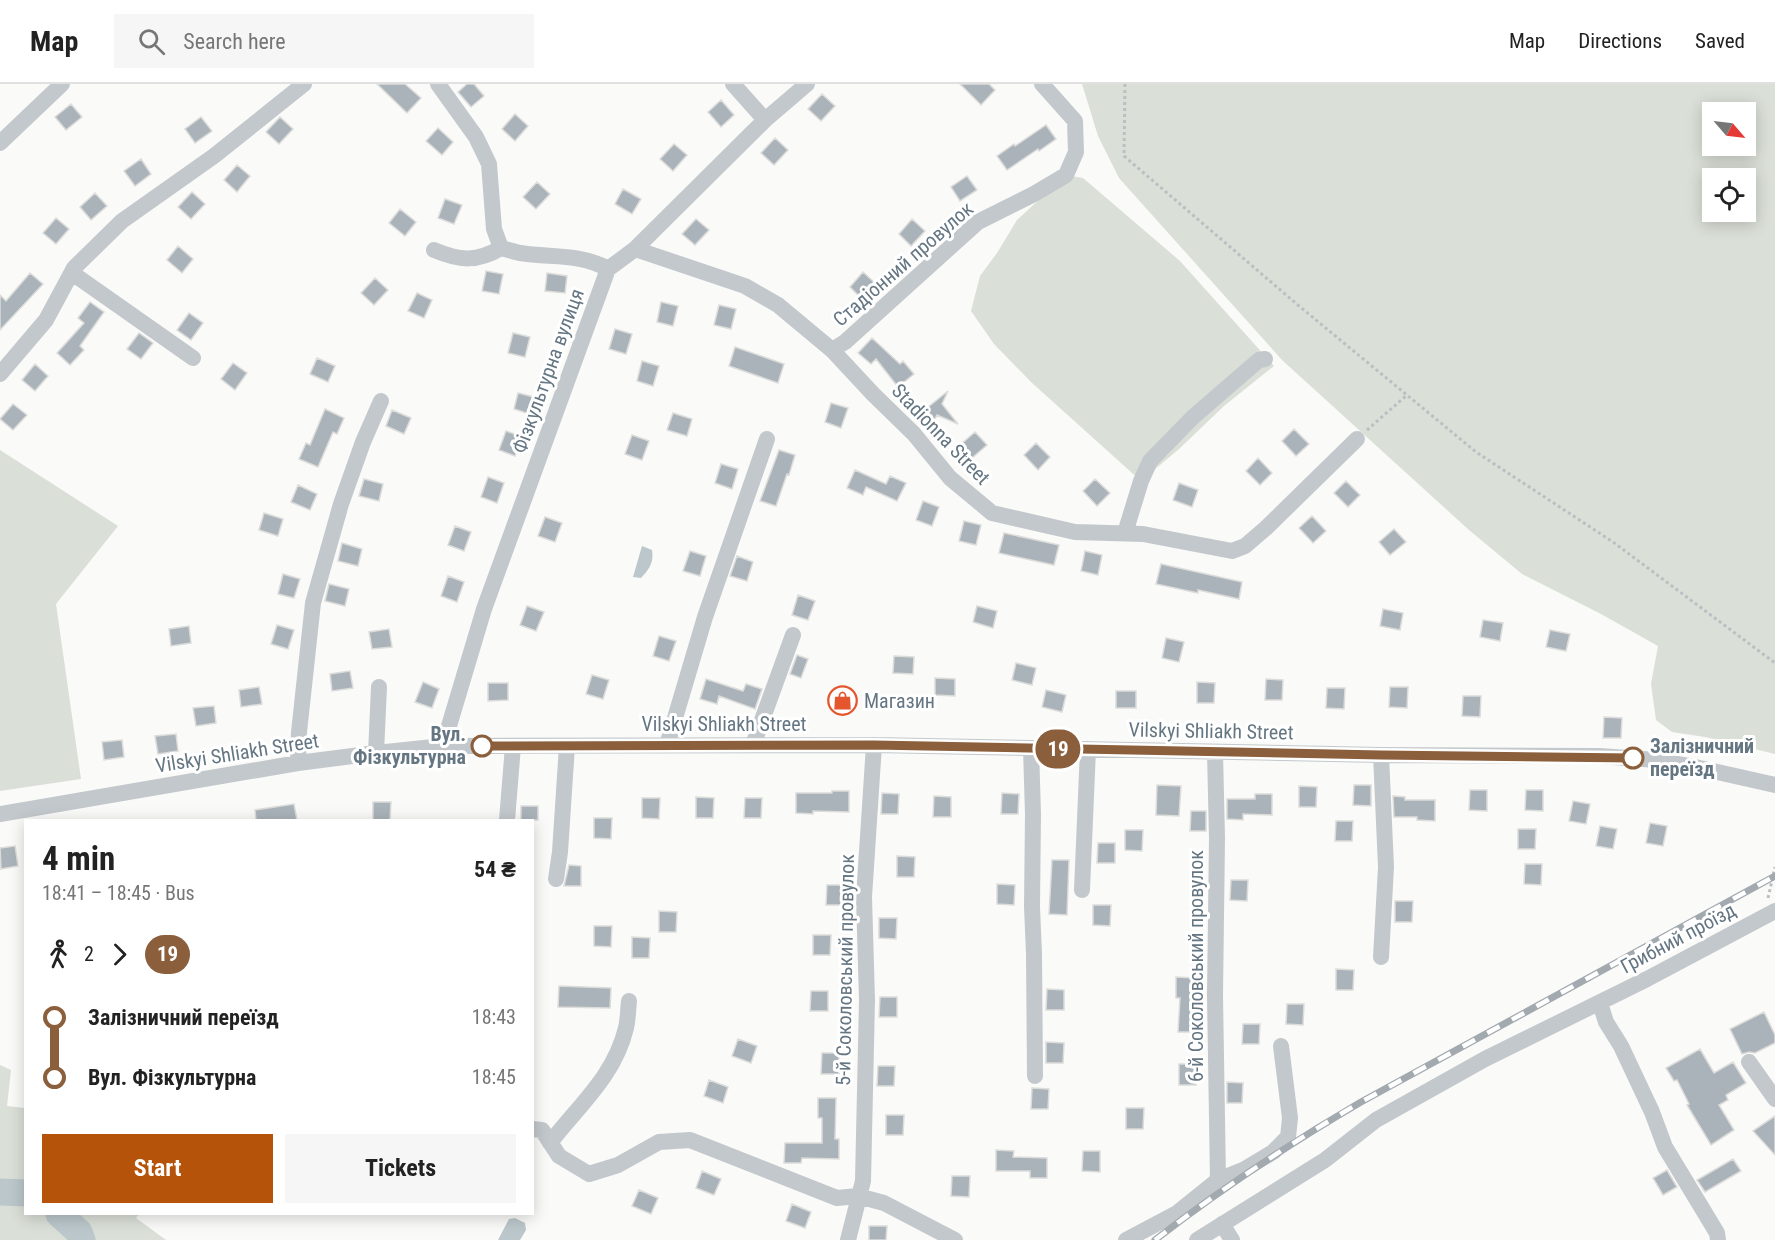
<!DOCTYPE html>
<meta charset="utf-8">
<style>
:root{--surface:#fff;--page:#f6f6f6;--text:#222;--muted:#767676;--line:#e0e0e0;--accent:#b45309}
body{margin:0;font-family:"Roboto Condensed",sans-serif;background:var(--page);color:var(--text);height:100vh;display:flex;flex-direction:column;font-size:22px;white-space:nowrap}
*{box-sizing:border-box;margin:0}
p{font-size:20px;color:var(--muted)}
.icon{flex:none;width:33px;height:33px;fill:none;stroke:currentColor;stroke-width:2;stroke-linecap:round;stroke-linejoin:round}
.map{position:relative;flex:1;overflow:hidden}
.details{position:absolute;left:24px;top:735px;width:510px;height:396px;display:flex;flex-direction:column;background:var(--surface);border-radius:0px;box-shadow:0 3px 15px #0003}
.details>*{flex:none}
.badge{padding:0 12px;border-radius:20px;font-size:21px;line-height:39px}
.needle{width:39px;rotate:118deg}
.fabs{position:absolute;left:1702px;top:18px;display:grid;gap:12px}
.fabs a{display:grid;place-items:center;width:54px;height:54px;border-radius:0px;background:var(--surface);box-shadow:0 3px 15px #0003;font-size:30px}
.map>.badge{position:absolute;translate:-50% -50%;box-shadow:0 0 0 3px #fff}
.legs{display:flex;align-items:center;gap:9px;height:66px;padding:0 18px;font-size:20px}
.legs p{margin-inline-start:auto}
.overview{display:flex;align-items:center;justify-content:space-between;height:102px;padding:0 18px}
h1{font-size:33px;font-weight:700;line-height:45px}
.action{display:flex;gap:12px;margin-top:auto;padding:12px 18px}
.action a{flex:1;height:69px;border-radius:0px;background:var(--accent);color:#fff;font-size:24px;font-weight:700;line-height:69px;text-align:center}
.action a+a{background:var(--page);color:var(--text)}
ul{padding:0 18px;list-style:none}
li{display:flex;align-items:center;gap:21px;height:60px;font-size:22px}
li i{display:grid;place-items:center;width:9px;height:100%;margin:0 8px;background:currentColor}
li i::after{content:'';width:15px;height:15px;margin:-8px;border:4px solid;border-radius:50%;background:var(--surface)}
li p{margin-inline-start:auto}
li:first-child i{background:linear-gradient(#0000 50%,currentColor 0)}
li:last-child i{background:linear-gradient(currentColor 50%,#0000 0)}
header{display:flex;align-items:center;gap:36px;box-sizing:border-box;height:84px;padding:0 30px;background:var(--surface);border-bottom:2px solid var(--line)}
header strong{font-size:28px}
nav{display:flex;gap:33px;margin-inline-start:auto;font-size:21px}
.search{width:420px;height:54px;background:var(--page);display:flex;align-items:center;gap:15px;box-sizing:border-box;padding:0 21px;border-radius:0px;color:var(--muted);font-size:22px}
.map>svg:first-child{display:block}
.green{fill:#dadfd7;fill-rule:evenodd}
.water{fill:#bbc7cb}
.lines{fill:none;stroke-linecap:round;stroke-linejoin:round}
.river{stroke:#bbc7cb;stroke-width:27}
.building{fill:#aab3b9;stroke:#dcdcda;stroke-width:1.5}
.path{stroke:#bbbfc2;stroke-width:3;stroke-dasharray:3 3;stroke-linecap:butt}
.minor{stroke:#c3c8cc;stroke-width:16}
.rail-casing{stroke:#a2aab0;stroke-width:7}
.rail{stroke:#fff;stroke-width:4.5;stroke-dasharray:14;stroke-linecap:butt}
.line-1-casing{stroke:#fff;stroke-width:14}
.line-1{stroke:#8b5e3c;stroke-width:9}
.stop-1-dot{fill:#fff;stroke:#8b5e3c;stroke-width:3}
.labels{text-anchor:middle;stroke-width:6;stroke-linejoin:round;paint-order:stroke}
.street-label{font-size:20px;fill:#657683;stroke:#fff}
.poi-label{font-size:20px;fill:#657683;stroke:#fff;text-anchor:start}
.stop-label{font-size:20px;font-weight:bold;fill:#657683;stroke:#fff;text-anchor:end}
</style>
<header>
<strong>Map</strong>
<div class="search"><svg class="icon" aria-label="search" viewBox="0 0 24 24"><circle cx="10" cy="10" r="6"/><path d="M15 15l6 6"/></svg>Search here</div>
<nav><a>Map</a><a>Directions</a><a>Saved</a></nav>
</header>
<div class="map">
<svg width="1775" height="1156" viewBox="0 0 1775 1156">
<rect width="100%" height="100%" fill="#fafaf8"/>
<path class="green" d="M1082,0H1775V670L1705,653L1672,648L1656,636L1651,600L1658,562L1601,530L1522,490L1469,446L1282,276L1119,94L1098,52ZM1713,28H1746V62H1713ZM1713,94H1746V128H1713Z
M1066,91L1083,94L1180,177L1274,282L1224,322L1179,365L1141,397L1031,298L994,260L971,227L980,192L997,169L1017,136Z
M0,366L118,442L56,520L81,695L0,707Z
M0,981L11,986L7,1022L25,1024L26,1130H139L136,1134L166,1156H0Z"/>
<path class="water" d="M642,462L652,466C654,479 649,485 641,494L633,493Z
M515,1134L525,1139L526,1146L520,1156H498L509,1135Z"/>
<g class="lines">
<path class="river" d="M0,1108L26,1109
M59,1130L79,1148L82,1156"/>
</g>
<path class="building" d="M377,0H405L421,14L407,29Z
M467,0H474L484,12L471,23L458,8Z
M960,0H989L995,6L981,21Z
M822,10L835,22L821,37L808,25Z
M721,16L734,31L721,43L708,28Z
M71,20L82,33L66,46L55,33Z
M515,30L528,42L515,57L502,45Z
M201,33L212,47L195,59L185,45Z
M280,33L293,45L279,60L266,48Z
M1046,41L1056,55L1039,67L1038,65L1007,86L997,72L1014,60L1015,62Z
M438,44L453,58L442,71L426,57Z
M775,54L788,66L774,81L761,69Z
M674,60L687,71L673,87L660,75Z
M141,75L151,90L135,102L124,87Z
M237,81L250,92L237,108L224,96Z
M967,92L977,106L960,117L951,103Z
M537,98L550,110L536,125L523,113Z
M623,105L641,115L632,130L615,120Z
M192,108L205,120L191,135L178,123Z
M95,109L107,122L91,136L80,123Z
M445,115L462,121L454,140L438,134Z
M400,125L416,138L405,152L389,139Z
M56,134L69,145L56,160L43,149Z
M696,135L709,146L695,161L682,150Z
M912,135L925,147L911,162L899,150Z
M178,162L193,175L182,189L167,176Z
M486,187L503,190L499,210L482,207Z
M863,188L876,200L862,215L850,203Z
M30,189L43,200L0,246V211L6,217Z
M547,189L567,192L565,209L545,207Z
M375,194L388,206L374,221L361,209Z
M417,209L432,216L424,234L408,227Z
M90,218L104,228L80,262L84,266L70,281L57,269L84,239L78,234Z
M661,218L678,222L673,242L657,238Z
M719,221L736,225L731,245L714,241Z
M189,229L203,239L191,256L177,246Z
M615,245L632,250L626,270L609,265Z
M139,249L153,259L141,275L127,265Z
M513,249L530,253L525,273L508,269Z
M872,254L900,280L903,277L914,290L898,303L876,275L871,280L858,269Z
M735,263L784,280L778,299L729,282Z
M317,274L335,282L328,298L310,290Z
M642,277L659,282L653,302L637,297Z
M233,279L247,289L235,306L221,295Z
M35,280L48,292L35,307L22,296Z
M948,307L942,320L958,340L937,331L932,341L922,328Z
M518,309L538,314L533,331L514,325Z
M831,319L848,324L841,344L825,338Z
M13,320L27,331L13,346L0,335Z
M325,325L344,334L337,350L333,348L318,383L299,375L306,359L310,361Z
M392,326L411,334L404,350L386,342Z
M673,329L692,335L687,352L667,346Z
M1294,345L1309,360L1296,372L1282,357Z
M506,347L523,353L515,372L499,366Z
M975,348L987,361L972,374L960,361Z
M632,351L649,357L642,376L625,370Z
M1036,359L1050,373L1038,386L1024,371Z
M779,366L795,371L789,391L787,390L776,422L760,417Z
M1258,374L1272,389L1260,401L1246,387Z
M721,380L738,385L732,405L715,399Z
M855,386L886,400L890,392L906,399L897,417L866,403L863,411L847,404Z
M488,393L504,399L497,419L481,413Z
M364,395L383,400L379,417L359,412Z
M1095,395L1110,409L1097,422L1083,407Z
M1346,397L1360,411L1348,423L1334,409Z
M1179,399L1198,406L1192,423L1173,416Z
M298,401L317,410L310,426L291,418Z
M923,417L939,423L932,442L916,436Z
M264,429L283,435L278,452L259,446Z
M1312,432L1326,447L1313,459L1299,444Z
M545,433L562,439L555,458L538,452Z
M964,437L981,441L976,461L959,457Z
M455,442L471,448L464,467L448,461Z
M1394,445L1406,458L1390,471L1379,458Z
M1004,449L1059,461L1054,481L999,469Z
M342,459L362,465L358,482L338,477Z
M690,467L706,472L700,492L683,487Z
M1085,467L1102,471L1098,491L1081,487Z
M737,472L753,478L747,497L730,492Z
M1161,480L1242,498L1239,515L1198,506V509L1156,500Z
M283,490L300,495L294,514L278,510Z
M448,492L464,498L457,518L441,512Z
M329,500L349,505L345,522L325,517Z
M798,511L815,517L808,536L792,531Z
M527,522L544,528L536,547L520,541Z
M977,522L997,527L993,544L973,538Z
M1383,525L1403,529L1400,546L1380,542Z
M1483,536L1503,539L1500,557L1480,553Z
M277,541L294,546L288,565L271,560Z
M189,542L191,559L171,562L169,545Z
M389,545L392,563L372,565L369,548Z
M1550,546L1570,550L1566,567L1546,563Z
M659,552L676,557L669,577L653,572Z
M1166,554L1184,558L1179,578L1162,574Z
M797,571L808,575L801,594L790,590Z
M894,572L914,573L913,590L893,589Z
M1016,579L1036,584L1032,601L1012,596Z
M350,587L353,604L332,607L330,590Z
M592,591L609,596L603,615L586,610Z
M935,594L955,595V612L935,611Z
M706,595L743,607L746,600L762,605L755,625L719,612L717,620L700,615Z
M1266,595L1283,596L1282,616H1265Z
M423,598L439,605L432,624L415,618Z
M1197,598L1215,599L1214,619H1197Z
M488,599H508V616L488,617Z
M259,603L262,620L241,623L239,606Z
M1390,603H1408L1407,624L1389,623Z
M1327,604H1345L1344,625L1326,624Z
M1046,606L1066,611L1062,628L1042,623Z
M833,607L853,608V626L832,625Z
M1116,607H1136V624H1116Z
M1463,612H1481L1480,633L1462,632Z
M214,622L216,639L196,642L193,624Z
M1604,633L1622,634L1621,654H1603Z
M176,650L178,667L158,670L155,652Z
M122,656L124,673L104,676L102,658Z
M1157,701L1181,702L1179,732L1156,731Z
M1354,701H1371V722L1353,721Z
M1299,702L1317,703L1316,723H1299Z
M1470,706H1487V727L1469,726Z
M1526,706H1543V727L1525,726Z
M832,707H849V728L813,727V730L796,729V709H832Z
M882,709L899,710L898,730H881Z
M1002,709L1019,710L1018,730H1001Z
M1255,710H1272V731L1243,730V736L1227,735V715H1255Z
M934,712L951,713V733H933Z
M1393,712L1405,713V716H1435V737L1417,736V733H1394Z
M696,713L714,714L713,734H696Z
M642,714H660L659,735L642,734Z
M745,714H762L761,734H744Z
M1573,717L1590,720L1586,740L1569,737Z
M373,718H391L390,736H373Z
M294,720L297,736H256L255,726Z
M521,722H538V736H521Z
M1191,727H1206V747H1190Z
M594,734H612L611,755L594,754Z
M1336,737H1353L1352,757H1335Z
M1650,739L1667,742L1663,762L1646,759Z
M1600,742L1617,745L1613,765L1596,762Z
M1518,745H1536L1535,765H1518Z
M1125,746H1143L1142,767L1125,766Z
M1098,759H1115V779H1097Z
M15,762L18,782L1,785L0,764Z
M897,772L915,773L914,793H897Z
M1052,776H1069L1067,831L1049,830Z
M1525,780H1542L1541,801L1524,800Z
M569,781L581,782V802H564Z
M1231,796H1248L1247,817L1230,816Z
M997,800L1015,801L1014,821L997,820Z
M827,801H844L843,821H826Z
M1395,817H1413L1412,838H1395Z
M1093,821H1111L1110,842L1093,841Z
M659,827L677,828L676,848H659Z
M879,834H897L896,855L879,854Z
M594,842H612L611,863L594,862Z
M813,851H831L830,871H813Z
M632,853L650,854L649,874H632Z
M1336,885L1354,886L1353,906H1336Z
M1176,893L1194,894L1192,928H1196V948H1178L1180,914H1176Z
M559,902L611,904L610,924L558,923Z
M1047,905L1064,906V926H1046Z
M811,907H828V927H810Z
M880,913H897V933H879Z
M1287,920H1304L1303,941L1286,940Z
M1764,928L1775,951V959L1755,969L1749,968L1742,970L1730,945Z
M1243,940H1260L1259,960H1242Z
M738,955L757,962L751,979L732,972Z
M1046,958L1064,959L1063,979H1046Z
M1700,965L1714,989L1733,978L1746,999L1726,1011L1728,1016L1719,1021L1734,1046L1711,1061L1687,1021L1689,1020L1677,996L1674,997L1666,984Z
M822,969H839V990H821Z
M1179,980H1197L1196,1001H1179Z
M878,982H895L894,1002H877Z
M709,996L728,1003L723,1019L704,1012Z
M1227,998L1243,999L1242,1019H1227Z
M1032,1004L1049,1005L1048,1025H1031Z
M818,1014H836L835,1055H839V1075L802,1074L801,1079H784L785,1059H822V1034H818Z
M1126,1024H1144L1143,1045H1126Z
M886,1031H904L903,1051H886Z
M1775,1032V1071L1753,1047Z
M996,1066L1014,1067L1013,1073L1047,1074V1094H1030V1087H996Z
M1083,1067H1100V1088L1082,1087Z
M1733,1075L1741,1087L1705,1108L1697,1096Z
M1667,1086L1677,1103L1663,1111L1653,1094Z
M702,1087L721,1095L714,1111L696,1104Z
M952,1092H970L969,1113L951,1112Z
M639,1106L658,1114L651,1130L632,1122Z
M792,1120L811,1128L805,1144L786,1137Z
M869,1142H887L886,1156H869Z"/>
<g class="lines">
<path class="path" d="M1125,0L1124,72L1299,222L1476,368L1613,458L1775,579
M1367,346L1407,311
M1768,814L1775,783"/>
<path class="minor" d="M438,0L476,53L489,80L494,145L501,164C507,165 514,168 520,169C550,174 581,169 608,185
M733,0L765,36
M0,59L62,0
M635,165L745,202L778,221L832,266L873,310L914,350L950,394L992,429L1075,448L1143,450L1232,467L1245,462L1266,444L1357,355
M434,166C460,177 477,178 501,164
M72,189L193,274
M832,266L845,258L978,138L1034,110L1066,91L1076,68L1075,37L1042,0
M0,290L46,236L74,184L122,137L214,72L304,0
M1125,449L1141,397L1150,377L1193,333L1259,276L1265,275
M667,661L705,533L767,355
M753,661L793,551
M443,662L484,525L608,185L635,165L765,36L807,0
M1031,664L1033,730L1032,823L1034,870L1035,992
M1215,668L1217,754L1215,911L1218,1096
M376,669L379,603
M1381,671L1386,783L1381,873
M298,679L299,648L313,519L341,420L363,358L381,317
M0,730L298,679L376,669L443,662L874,661L1381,671L1599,672L1657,676L1695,683L1775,701
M507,736L513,662
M556,795L560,768L567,662
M1082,806L1088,665
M1600,919L1606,938L1621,962L1652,1028L1665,1063L1717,1149L1718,1156
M1749,978L1775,1015
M532,1045L542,1046L559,1072L589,1090L618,1081L659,1058L690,1056L837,1114L858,1112L884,1119L955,1156
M550,1059C579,1021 614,993 626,944C628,936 628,926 629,917
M1222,1140L1232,1156
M848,1156L863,1097L867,916L864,813L874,661
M1126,1156L1177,1129L1218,1096L1243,1086L1273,1068L1288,1053L1290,1034L1281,962
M1197,1156L1325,1076L1376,1036L1485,975L1647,895L1775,827"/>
<defs>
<path id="rail" d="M1155,1156C1221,1105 1289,1060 1361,1018L1775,792"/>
</defs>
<use href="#rail" class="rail-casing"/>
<use href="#rail" class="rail"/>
</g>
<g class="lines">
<defs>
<path id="line-1" d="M482,662L874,661L1381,671L1633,674"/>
</defs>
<use href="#line-1" class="line-1-casing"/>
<use href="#line-1" class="line-1"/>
</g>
<defs>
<symbol id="shop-ring" viewBox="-11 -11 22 22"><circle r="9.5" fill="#fff" stroke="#e4572e" stroke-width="1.5"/><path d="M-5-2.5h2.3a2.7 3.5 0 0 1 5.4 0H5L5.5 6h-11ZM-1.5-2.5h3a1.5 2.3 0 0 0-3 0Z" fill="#e4572e"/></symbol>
</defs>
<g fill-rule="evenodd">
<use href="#shop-ring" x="826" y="600" width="33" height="33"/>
</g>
<g class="stop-1-dot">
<circle cx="482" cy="662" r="10"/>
<circle cx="1633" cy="674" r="10"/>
</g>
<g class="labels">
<g class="street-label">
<text transform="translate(903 180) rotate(-41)" y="7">Стадіонний провулок</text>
<text transform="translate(548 287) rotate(-70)" y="7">Фізкультурна вулиця</text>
<text transform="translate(941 350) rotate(46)" y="7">Stadionna Street</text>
<text x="724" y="647">Vilskyi Shliakh Street</text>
<text transform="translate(1211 647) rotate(1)" y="7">Vilskyi Shliakh Street</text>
<text transform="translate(237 669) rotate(-9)" y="7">Vilskyi Shliakh Street</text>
<text transform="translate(1678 854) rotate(-28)" y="7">Грибний проїзд</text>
<text transform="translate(1196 882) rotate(-90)" y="7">6-й Соколовський провулок</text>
<text transform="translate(845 886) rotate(-89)" y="7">5-й Соколовський провулок</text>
</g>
<g class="poi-label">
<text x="864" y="624">Магазин</text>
</g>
<g class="stop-label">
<text x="466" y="657">Вул.<tspan x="466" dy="23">Фізкультурна</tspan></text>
<text x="1650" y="669" text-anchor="start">Залізничний<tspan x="1650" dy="23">переїзд</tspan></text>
</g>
</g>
</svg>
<div class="fabs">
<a><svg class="needle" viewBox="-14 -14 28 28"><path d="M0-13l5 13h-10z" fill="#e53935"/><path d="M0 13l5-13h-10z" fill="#767676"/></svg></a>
<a><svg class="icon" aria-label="locate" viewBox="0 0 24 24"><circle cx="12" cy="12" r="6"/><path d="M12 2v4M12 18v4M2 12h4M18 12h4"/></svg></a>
</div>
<b class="badge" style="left:1058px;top:665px;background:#8b5e3c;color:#fff">19</b>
<section class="details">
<div class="overview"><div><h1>4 min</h1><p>18:41 – 18:45 · Bus</p></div><b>54 ₴</b></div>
<div class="legs"><svg class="icon" aria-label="walk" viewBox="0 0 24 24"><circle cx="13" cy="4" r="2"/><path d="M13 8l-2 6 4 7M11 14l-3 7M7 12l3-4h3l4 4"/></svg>2<svg class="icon" aria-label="forward" viewBox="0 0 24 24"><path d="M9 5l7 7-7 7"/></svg><b class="badge" style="background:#8b5e3c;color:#fff">19</b></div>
<ul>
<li><i style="color:#8b5e3c"></i><b>Залізничний переїзд</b><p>18:43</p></li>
<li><i style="color:#8b5e3c"></i><b>Вул. Фізкультурна</b><p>18:45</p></li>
</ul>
<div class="action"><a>Start</a><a>Tickets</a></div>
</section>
</div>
